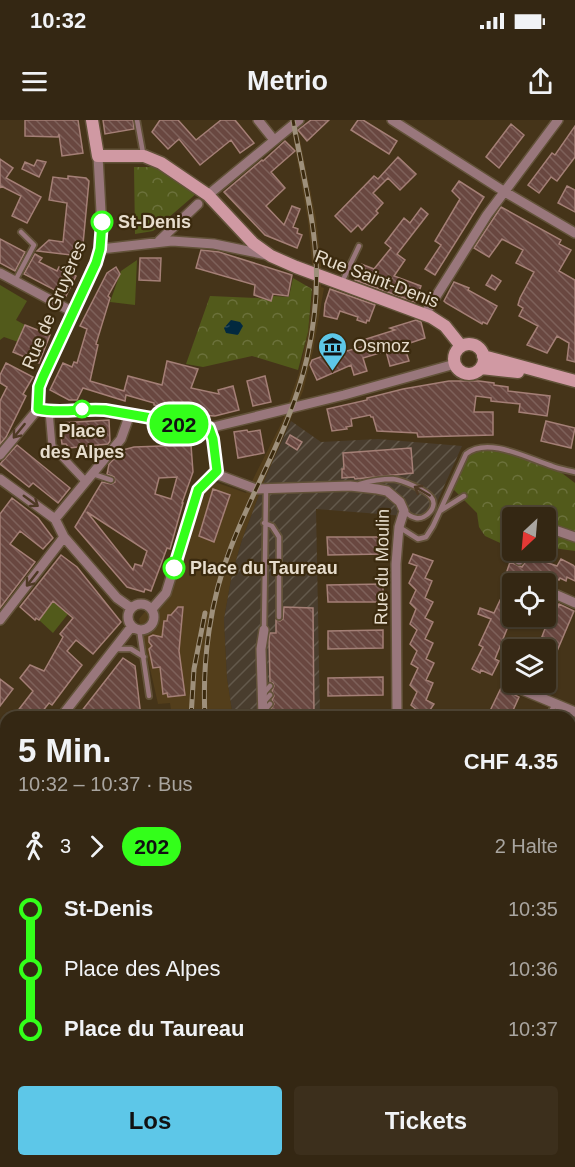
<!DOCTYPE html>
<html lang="de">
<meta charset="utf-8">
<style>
:root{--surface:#342713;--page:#3c2f1c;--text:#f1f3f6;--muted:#a9a5a0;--line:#4e4433;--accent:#5dc7e8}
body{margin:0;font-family:Arial,sans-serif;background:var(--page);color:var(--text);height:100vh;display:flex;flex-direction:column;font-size:22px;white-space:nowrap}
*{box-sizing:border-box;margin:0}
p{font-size:20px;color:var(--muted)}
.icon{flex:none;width:33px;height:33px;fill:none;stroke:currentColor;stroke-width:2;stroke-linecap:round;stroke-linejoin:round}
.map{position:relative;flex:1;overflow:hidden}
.sheet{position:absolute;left:0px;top:591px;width:576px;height:456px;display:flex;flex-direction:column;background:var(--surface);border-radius:18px 18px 0 0;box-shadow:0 2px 4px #0004,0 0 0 2px var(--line)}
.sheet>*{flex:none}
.badge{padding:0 12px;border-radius:20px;font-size:21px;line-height:39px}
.needle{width:39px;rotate:206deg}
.buttons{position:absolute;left:502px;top:387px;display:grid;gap:12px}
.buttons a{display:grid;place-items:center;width:54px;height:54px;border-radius:6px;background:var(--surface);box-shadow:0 2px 4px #0004,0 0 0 2px var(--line);font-size:30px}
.map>.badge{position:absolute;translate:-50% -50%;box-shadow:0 0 0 3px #fff}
.legs{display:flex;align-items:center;gap:9px;height:66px;padding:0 18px;font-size:20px}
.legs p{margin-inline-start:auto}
.summary{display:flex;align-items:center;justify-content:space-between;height:102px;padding:0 18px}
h1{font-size:33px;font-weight:800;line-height:45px}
.cta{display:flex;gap:12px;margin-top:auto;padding:12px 18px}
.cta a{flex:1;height:69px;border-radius:6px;background:var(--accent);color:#111;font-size:24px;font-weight:800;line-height:69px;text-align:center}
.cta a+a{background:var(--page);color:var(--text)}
ul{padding:0 18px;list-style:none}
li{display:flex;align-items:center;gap:21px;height:60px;font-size:22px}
li i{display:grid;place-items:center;width:9px;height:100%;margin:0 8px;background:currentColor}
li i::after{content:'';width:15px;height:15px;margin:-8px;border:4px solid;border-radius:50%;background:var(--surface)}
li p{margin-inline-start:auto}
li:first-child i{background:linear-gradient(#0000 50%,currentColor 0)}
li:last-child i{background:linear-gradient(currentColor 50%,#0000 0)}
.status{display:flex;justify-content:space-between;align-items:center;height:42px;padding:0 30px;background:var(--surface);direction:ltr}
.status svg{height:16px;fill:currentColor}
header{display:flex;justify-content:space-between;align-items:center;height:78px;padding:0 18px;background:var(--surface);font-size:27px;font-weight:800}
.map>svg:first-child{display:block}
.built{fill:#533e1b}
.industrial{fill:url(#industrial-furrows)}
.green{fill:#525a1b}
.forest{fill:url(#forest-crowns)}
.water{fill:url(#water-ripples)}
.building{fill:url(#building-back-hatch);stroke:#a47f76;stroke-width:1.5;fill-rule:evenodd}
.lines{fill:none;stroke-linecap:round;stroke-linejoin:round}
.service-casing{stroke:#625239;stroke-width:8}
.pedestrian-casing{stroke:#625239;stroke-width:10}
.minor-casing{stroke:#625239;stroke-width:12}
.tertiary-casing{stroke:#625239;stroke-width:15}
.secondary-casing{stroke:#625239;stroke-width:15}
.service{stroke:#99777c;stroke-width:4.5}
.pedestrian{stroke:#99777c;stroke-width:7}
.minor{stroke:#99777c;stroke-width:9}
.tertiary{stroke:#99777c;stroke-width:12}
.secondary{stroke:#d099a3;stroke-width:12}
.rail-casing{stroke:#9e907b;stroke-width:5}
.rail{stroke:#3b2a0e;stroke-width:3;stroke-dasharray:9;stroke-linecap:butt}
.oneway{stroke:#4e3924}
.line-1-casing{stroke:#fff;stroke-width:14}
.line-1{stroke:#33ff1a;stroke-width:9}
.stop-1-dot{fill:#fff;stroke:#33ff1a;stroke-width:3}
.labels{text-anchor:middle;stroke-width:4.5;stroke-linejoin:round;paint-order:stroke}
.stop-label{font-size:18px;font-weight:bold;fill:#e7ddcd;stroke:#3b2a0e;text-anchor:start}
.street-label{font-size:18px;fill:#e7ddcd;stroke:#3b2a0e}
.poi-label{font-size:18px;fill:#e7ddcd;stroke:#3b2a0e;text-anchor:start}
</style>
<div class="status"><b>10:32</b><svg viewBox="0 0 49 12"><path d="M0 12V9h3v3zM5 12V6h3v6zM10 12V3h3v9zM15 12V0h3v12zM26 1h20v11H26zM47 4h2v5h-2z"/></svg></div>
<header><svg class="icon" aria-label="menu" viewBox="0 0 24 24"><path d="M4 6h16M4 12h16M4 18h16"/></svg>Metrio<svg class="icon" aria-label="share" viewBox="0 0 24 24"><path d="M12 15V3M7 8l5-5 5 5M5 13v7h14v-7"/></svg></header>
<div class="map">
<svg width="575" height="1047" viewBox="0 0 575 1047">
<defs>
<pattern id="industrial-furrows" width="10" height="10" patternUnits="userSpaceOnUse" patternTransform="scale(1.5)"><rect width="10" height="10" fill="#493d2e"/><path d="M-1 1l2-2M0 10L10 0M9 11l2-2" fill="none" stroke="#63594b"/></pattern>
<pattern id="forest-crowns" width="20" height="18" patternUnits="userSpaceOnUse" patternTransform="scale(1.5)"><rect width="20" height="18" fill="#525a1b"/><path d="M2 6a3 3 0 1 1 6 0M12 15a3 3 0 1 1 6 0" fill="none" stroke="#6b713b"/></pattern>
<pattern id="water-ripples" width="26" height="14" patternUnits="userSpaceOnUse" patternTransform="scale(1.5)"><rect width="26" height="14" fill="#02293f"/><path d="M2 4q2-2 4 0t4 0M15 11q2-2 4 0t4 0" fill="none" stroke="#27485a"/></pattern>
<pattern id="building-back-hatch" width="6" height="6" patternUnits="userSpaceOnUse" patternTransform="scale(1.5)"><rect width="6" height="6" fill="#694740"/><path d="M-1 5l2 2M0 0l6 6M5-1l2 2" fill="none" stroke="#7e615a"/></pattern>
</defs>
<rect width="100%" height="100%" fill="#453419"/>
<path class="built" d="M290,0H296L316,98L321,142V167L324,168L313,231L303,271L267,354L242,420L232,454L224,499L227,558L233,597H172L170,583L158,584L139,499L163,470L198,363L212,361L246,373L282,302L299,253L308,212L313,169L312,142L308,101Z
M437,1041H466L470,1047H440Z"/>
<path class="industrial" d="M291,301L321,322L378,319L462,326L430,398L316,389L320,597H233L227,558L224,499L232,454L242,420L267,354Z
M570,686L575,688V895L570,897Z"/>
<path class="green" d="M137,140L135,185L110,182L121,151Z
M0,165L27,181L16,200L25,205L18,222L4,217L0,220Z
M53,481L68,494L53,513L39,500Z"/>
<path class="forest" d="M134,47H156L197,73L153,111L135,114Z
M293,158L312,169L308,212L298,250L252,236L203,247L186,244L210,176L258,178L271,181L273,176L289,177Z
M476,329H506L554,347L575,363V431L546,427V398H513V429L485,416L479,407L477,393L451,367L466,334Z"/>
<path class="water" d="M231,200L240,202L243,206L238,215L226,213L224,208Z"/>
<path class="building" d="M25,0H78L83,33L62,36L59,14L58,17L25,16Z
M103,0H133L134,9L105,14Z
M160,0H178L196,20L221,0H235L254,23L240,33L231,20L200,45L179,19L168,29L152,12Z
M311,0H329L307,21L298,10Z
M358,0H363L397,21L389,34L351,10Z
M511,4L524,15L499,48L486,37Z
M575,6V37L557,61L551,57L539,73L528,65L552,33L555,35Z
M285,21L295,31L271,52L285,68L266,86L284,105L292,86L300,89L293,107L298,109L297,113L302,115L297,128L265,115L224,72L262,40L263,41Z
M398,37L416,54L400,70L388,58L373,73L383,83L376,91L378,93L362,110L358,105L351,112L335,96L374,56L378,59Z
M0,39L13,48L6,58L41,77L27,103L12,96L21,76L1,66L0,68Z
M37,40L46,42L39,57L22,49L25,42L34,46Z
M68,56L86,58L89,61L83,124H81L80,136L37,131L49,120L63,122L67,83L49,80L53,57L68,59Z
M459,61L484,77L435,155L425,149L441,125L435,121L460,79L452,71Z
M567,66L575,70V92L558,83Z
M501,87L561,120L559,124L571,130L559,151L575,160V242L567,240L569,223L557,216L547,233L527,225L538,206L519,196L523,188L518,185L520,178L534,152L516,143L523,130L502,119L489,137L474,128Z
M421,88L428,94L397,134L405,140L394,156L421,166L415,182L355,160L361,144L374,149L391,128L385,123L404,98L410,103Z
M0,119L25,132L15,151L0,143Z
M201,130L219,132L292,155L288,176L273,174L271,181L254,175L255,165L196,148Z
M35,134L42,138L39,142L57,151L59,147L76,156L66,176L24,154Z
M140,138H161L160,161L139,160Z
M116,147L120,154L108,176L110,178L96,224L98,225L90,261L124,271L128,256L162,265L167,241L198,249L191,268L219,274L218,270L233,266L239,290L215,296L199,295L154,285V283L126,275L125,281L83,268L77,280H69L50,270L63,243L72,247L74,242L77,243L87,209L80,206L107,153Z
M492,155L501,161L495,170L486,165Z
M454,162L469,168L468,170L497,186L487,204L483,202L482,204L446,183L444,181Z
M330,169L375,185L369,201L367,200L366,203L357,200L358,197L340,191L337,199L324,196L325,184Z
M416,200L421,202L425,218L404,225L409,241L390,246L386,231L363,238L367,251L354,255L351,245L317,260L310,245L312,240L345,228L347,231L365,226L363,220L395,210L390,208Z
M25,205L50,215L39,243L13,232Z
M6,243L33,257L23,274L26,276L6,317L0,324V281L7,267L0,263V255Z
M265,256L271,282L253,286L247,261Z
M449,261H479L494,263V265L508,267V271L550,276L547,296L519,292L520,284L491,281V278L476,276L474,292H493V315L418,317L417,313L377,311L373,297H371L370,295L351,299L352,306L346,307L347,309L332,311L327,289L367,280V278L403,269Z
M109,300L110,321L108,324L69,328L66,324H62L59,303Z
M546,301L575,308L571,328L541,321Z
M247,310L248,312L260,310L264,333L238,338L234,312Z
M290,315L302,322L297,330L286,323Z
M17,325L70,368L58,383L33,363L29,367L0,344Z
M191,325L193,352L182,383H183L170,429L167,428L151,471L145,469L144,472L127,467L75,407L102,362L111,364L115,362L114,357L107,354L109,344L123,330L134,327ZM177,357L171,379L155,374L159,358ZM87,392L147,431L142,446L135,444L133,450Z
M411,328L413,353L355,359L354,357L342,358V349H344L343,333Z
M213,369L230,375L214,422L199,416Z
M12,378L38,398L53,418L43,429L20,411L10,424L35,442L0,488V394Z
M327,417H382L383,434L328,435Z
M413,434L433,441L425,458L432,461L425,478L433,482L425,498L433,502L425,519L433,523L426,539L434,543L426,560L433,563L426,580L434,584L428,593L417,590L411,585L417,572L410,565L418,548L411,544L417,531L410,524L417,510L410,504L416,489L410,483L416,470L409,463L417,446L409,443Z
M61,435L77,447L121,502L93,534L76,520L67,531L82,545L52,585L49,583L38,597H13L33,571L20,558L30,545L44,551L63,517L60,514L73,498L53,481L39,500L36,498L35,500L20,487Z
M531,437L557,446L561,439L573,445L575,447V461L567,457L566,461L560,458L559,460L542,452L538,464H513V494L495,539L499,541L492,555L481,550L480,553L472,549L483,527L479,525L491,499L478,494L480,488L494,493L513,453L507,451L510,442L522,447L526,441L529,442Z
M383,464V482H328L327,465Z
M559,484L574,491L546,557V530H537L552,490L556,492Z
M178,487H183L179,531L185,575L168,577L167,573L163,574L160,547L153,548L149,529L152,526L149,522V517L153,515L162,517L164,501H167L168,495H171Z
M284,487L313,488L314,597H270V591L274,584L272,580L274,576L272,571L274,566L273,563L270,562L269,519L270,513H276V500L280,501L283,499Z
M383,510V528L328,529V511Z
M123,538L135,546L141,597H77Z
M383,557V575L328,576V558Z
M0,559L13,569L0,586Z
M501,568L519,577L510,597L488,595Z"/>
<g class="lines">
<defs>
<path id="service" d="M137,0L143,33
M15,161L34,125L21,112
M342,162L359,126
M93,354L111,360
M360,364C370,361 383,359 393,359C402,360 426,370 431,377C439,386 426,400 416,398C411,397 407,394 404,391
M440,391L464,376
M264,403L272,406L279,417V497
M399,407L418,419L426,417L433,406L466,334C488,316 529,339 552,346C559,349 567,350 575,352
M139,509L149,576
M264,510L266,369
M116,529H131L144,537
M264,573L270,566
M264,582L270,575
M264,591L270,584
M548,597L555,584
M570,697L575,698
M570,801H575
M0,915L3,911H6
M0,923L6,967
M373,1047L384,1041"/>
<path id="pedestrian" d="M49,291L52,326L86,362"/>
<path id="minor" d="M258,0L274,20
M392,0L505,72L575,113
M208,75L299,0
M159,121L198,84
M101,129L172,121L214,124L267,135
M0,153L73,192
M425,194L487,95L558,0
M38,289C60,294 83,288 105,290L209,308L344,275L455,244
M0,335L38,289L39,267L43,257L101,129L102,110L98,36
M216,354L256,369L350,366L377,369L387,371L400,382L404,391L399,407L396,444L397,597
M0,359L55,399L64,417L117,478L131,488
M55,399L121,319L130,294
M546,407L575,417
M519,440L522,430
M557,475L575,483
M128 497a13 13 0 1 1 26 0a13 13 0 1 1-26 0Z
M152,489L166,473L198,370L217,351L213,319L209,308
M0,500L64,417
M513,566L575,592
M61,597L132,506
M263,597L261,529L264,510
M0,675L6,667
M570,686L575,687
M0,785L6,788
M570,943L575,942
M574,986H575
M290,1041L293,1047
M299,1041L302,1047
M543,1041L550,1047
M478,1042L484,1041"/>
<path id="tertiary" d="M570,906L575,904
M153,1047L170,1041"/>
<path id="secondary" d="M92,0L98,36H144L161,43L208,75L253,123L271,136L296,147L431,197L445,206L461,226
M454 239a15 15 0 1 1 30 0a15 15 0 1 1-30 0Z
M483,236L575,261
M481,248L518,252"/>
</defs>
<use href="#service" class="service-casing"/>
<use href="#pedestrian" class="pedestrian-casing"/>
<use href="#minor" class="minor-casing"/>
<use href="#tertiary" class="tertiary-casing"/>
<use href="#secondary" class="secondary-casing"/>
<use href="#service" class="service"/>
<use href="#pedestrian" class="pedestrian"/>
<use href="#minor" class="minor"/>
<use href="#tertiary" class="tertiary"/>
<use href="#secondary" class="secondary"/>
<defs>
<path id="rail" d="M191,597L194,549L205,493
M205,597C202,541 210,480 231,427C255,364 292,305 307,238C314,206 318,172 316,139C313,92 301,46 293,0
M443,1041L447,1047
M461,1041L464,1047"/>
</defs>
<use href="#rail" class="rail-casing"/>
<use href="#rail" class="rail"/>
</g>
<defs><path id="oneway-shaft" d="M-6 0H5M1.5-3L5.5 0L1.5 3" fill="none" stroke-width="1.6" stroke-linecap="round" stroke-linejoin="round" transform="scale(1.5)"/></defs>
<g class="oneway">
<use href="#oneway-shaft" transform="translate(19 311) rotate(129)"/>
<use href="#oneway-shaft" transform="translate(422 371) rotate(-150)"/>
<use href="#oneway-shaft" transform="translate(31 381) rotate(36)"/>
<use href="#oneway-shaft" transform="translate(32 459) rotate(128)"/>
</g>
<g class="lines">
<defs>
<path id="line-1" d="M102,102L100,129L96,143L43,257L39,267L38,289C60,294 83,288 105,290L209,308L213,319L217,351L198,370L174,448"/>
</defs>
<use href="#line-1" class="line-1-casing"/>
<use href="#line-1" class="line-1"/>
</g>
<defs>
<symbol id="museum-pin" viewBox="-11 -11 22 30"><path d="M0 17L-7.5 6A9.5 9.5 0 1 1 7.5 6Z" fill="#5dc7e8" stroke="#3b2a0e"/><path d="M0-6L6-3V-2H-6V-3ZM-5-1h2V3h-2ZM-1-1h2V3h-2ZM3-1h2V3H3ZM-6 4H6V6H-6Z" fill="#111"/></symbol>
</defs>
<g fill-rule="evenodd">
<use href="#museum-pin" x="316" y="210" width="33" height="45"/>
</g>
<g class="stop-1-dot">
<circle cx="102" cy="102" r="10"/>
<circle cx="82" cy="289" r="8"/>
<circle cx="174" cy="448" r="10"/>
</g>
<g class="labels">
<g class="stop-label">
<text x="118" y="108">St-Denis</text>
<text x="82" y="317" text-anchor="middle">Place<tspan x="82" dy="21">des Alpes</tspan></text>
<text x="190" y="454">Place du Taureau</text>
</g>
<g class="street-label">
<text transform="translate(377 159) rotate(21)" y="6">Rue Saint-Denis</text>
<text transform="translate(54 185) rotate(-67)" y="6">Rue de Gruyères</text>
<text transform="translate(382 447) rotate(-89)" y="6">Rue du Moulin</text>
</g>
<g class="poi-label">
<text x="353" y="232">Osmoz</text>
</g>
</g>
</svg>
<div class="buttons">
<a><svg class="needle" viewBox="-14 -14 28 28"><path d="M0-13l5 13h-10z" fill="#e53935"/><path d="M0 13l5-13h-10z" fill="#a9a5a0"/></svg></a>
<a><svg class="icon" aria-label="locate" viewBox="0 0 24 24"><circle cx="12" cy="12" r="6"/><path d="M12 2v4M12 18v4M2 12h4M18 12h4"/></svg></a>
<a><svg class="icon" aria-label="layers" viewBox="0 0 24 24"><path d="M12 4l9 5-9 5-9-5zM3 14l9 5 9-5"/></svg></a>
</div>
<b class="badge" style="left:179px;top:304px;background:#33ff1a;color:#111">202</b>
<section class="sheet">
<div class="summary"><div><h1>5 Min.</h1><p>10:32 – 10:37 · Bus</p></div><b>CHF 4.35</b></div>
<div class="legs"><svg class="icon" aria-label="walk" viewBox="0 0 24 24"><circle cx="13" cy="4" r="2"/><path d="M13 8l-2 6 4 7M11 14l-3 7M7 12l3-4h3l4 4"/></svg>3<svg class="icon" aria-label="forward" viewBox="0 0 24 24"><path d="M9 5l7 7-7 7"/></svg><b class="badge" style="background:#33ff1a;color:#111">202</b><p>2 Halte</p></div>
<ul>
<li><i style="color:#33ff1a"></i><b>St-Denis</b><p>10:35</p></li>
<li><i style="color:#33ff1a"></i><span>Place des Alpes</span><p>10:36</p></li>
<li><i style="color:#33ff1a"></i><b>Place du Taureau</b><p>10:37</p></li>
</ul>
<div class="cta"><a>Los</a><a>Tickets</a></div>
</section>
</div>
